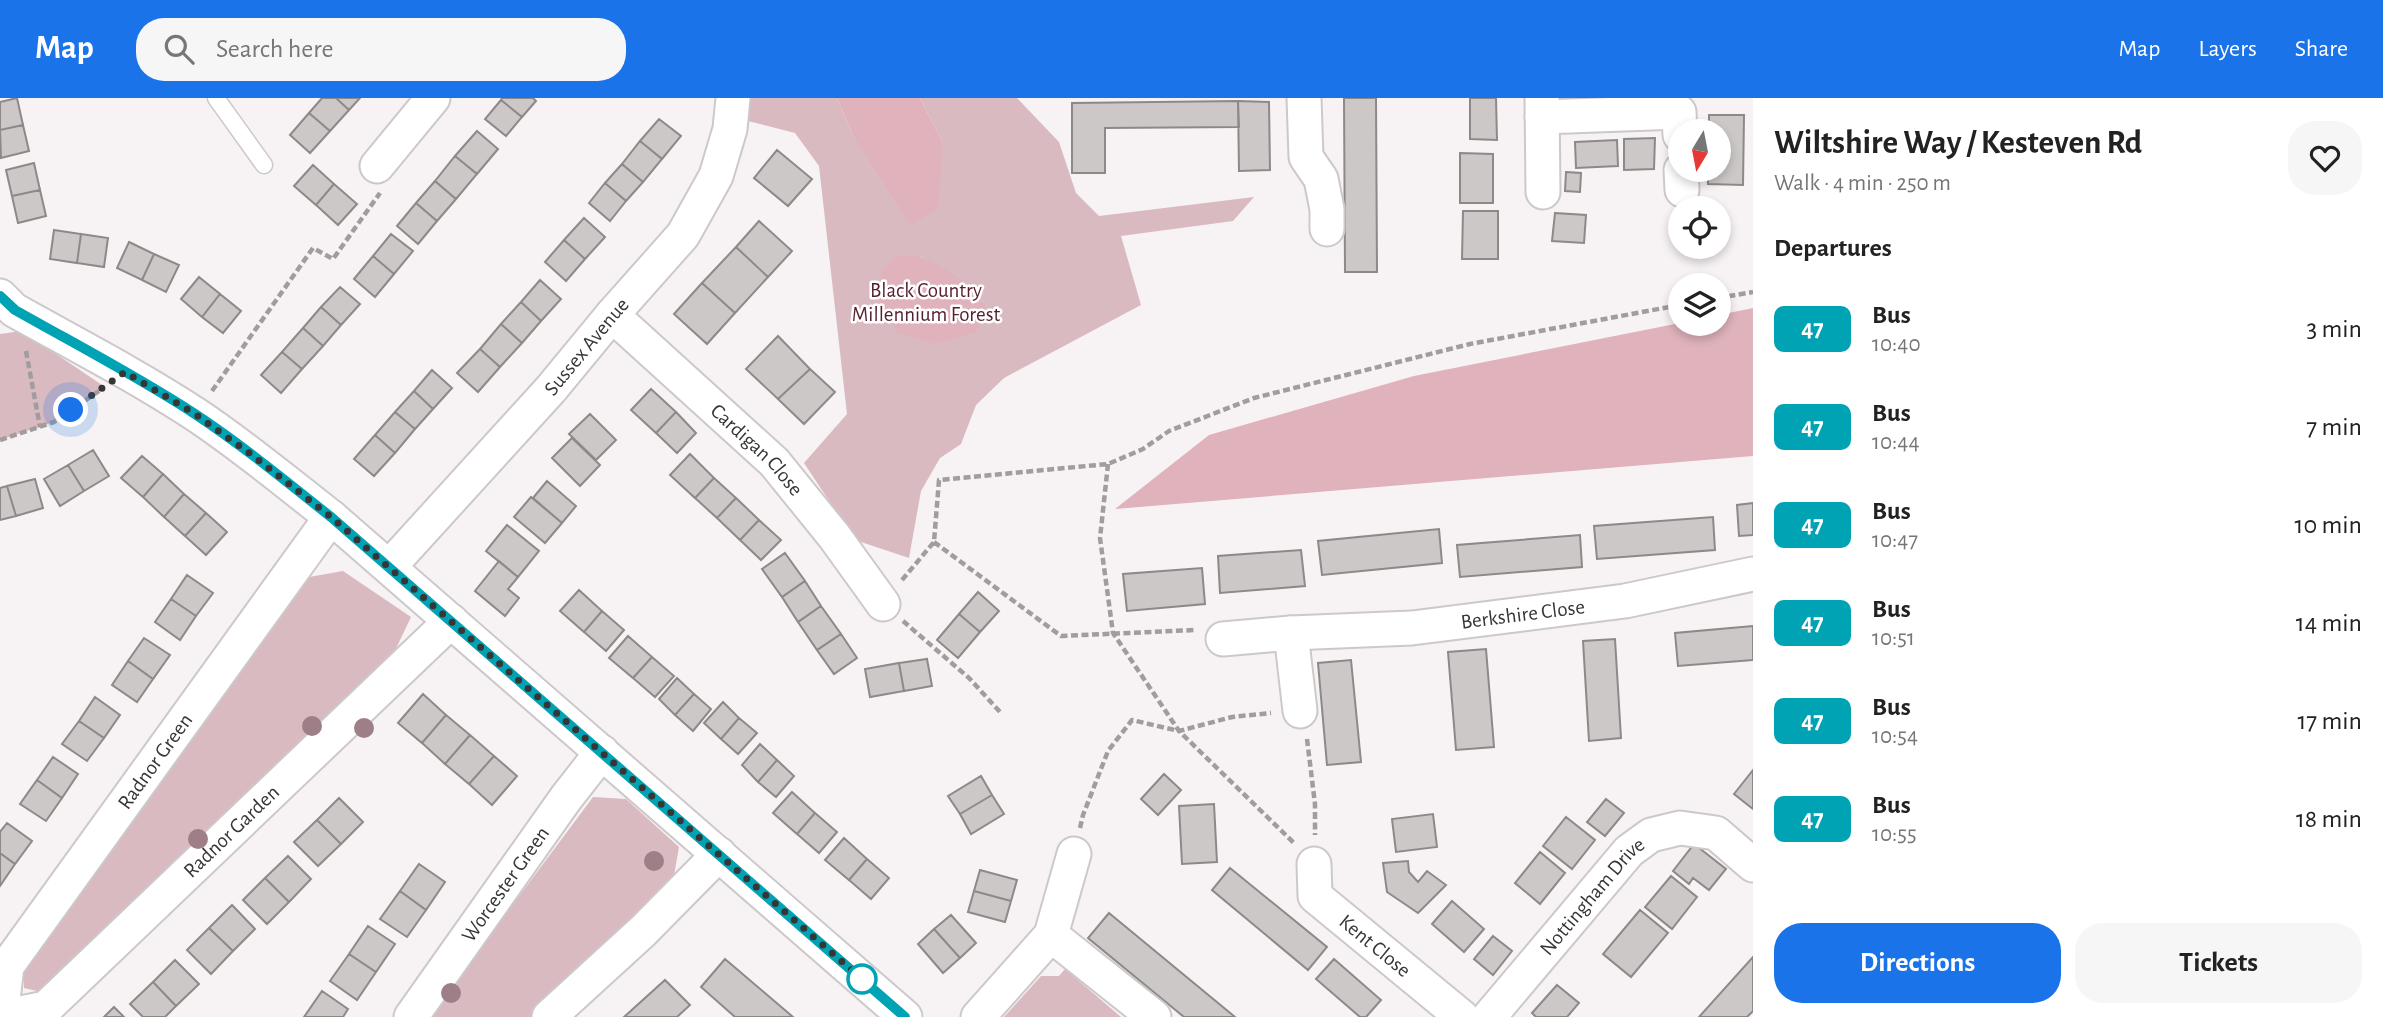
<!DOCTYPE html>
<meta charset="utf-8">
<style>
:root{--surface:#fff;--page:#f6f6f6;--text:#222;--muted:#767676;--accent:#1a73e8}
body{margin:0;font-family:"Alegreya Sans",sans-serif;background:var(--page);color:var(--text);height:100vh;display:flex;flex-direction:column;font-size:26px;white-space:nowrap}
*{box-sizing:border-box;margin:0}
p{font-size:23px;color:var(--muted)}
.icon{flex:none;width:38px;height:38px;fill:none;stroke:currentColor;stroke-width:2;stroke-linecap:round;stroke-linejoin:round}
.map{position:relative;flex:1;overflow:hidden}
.sheet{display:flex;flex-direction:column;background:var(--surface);width:630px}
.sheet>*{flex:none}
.badge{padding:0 14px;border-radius:10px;font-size:24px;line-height:46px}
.needle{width:46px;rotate:190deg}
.controls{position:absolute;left:1668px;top:21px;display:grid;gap:14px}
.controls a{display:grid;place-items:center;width:63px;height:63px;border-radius:50%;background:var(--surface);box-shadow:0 4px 10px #0003;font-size:35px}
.you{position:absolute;width:35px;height:35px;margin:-18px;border:5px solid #fff;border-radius:50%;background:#1a73e8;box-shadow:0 0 0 10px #1a73e833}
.map>.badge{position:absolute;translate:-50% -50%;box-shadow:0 0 0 4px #fff}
h2{padding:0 21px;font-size:26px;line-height:63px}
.round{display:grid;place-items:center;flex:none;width:74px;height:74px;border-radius:28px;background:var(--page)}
.headline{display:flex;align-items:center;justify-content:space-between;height:119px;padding:0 21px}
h1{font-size:33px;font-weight:700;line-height:52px}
.cta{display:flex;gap:14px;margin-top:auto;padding:14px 21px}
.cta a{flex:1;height:80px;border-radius:28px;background:var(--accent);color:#fff;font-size:28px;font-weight:700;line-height:80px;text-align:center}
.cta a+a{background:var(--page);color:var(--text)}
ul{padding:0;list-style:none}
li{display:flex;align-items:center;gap:21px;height:98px;padding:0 21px}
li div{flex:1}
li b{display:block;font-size:26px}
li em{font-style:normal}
li .badge{min-width:77px;font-weight:700;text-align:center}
header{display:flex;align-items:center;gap:42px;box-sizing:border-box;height:98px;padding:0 35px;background:var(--accent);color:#fff}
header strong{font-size:33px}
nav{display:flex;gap:38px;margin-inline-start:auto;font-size:24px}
.search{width:490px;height:63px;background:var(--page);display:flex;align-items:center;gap:18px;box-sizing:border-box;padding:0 24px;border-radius:28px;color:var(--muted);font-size:26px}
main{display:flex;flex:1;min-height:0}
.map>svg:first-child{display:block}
.green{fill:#d9bac0;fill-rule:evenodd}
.forest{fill:#e0b3bc}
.building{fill:#ccc8c8;stroke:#8d8989;stroke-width:2}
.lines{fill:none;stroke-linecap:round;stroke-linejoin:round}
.lane-casing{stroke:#cdc8c9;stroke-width:19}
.street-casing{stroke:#cdc8c9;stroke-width:37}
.path{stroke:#a19d9e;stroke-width:4.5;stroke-dasharray:7 3.5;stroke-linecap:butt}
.lane{stroke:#fff;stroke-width:16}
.street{stroke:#fff;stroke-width:33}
.tree{fill:#9e7e87}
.line-casing{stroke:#fff;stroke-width:16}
.line{stroke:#00a3b4;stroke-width:10}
.walk{stroke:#373535;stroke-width:7;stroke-dasharray:0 12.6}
.stop-dot{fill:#fff;stroke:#00a3b4;stroke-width:3.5}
.labels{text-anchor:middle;stroke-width:5;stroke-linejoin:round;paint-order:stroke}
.park-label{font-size:21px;fill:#561f2f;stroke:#fff}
.street-label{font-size:21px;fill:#373535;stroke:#fff}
</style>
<header>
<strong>Map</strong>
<div class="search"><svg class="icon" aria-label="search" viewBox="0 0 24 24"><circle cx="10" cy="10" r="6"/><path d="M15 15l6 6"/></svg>Search here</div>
<nav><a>Map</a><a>Layers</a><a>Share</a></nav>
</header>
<main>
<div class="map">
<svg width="1753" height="919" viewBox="0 0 1753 919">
<rect width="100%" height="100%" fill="#f7f2f3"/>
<path class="green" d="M748,0H837L853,37L943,45L920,0H1017L1059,44L1076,95L1099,118L1254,99L1233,123L1121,138L1141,207L1004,280L976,307L961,346L940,360L921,393L909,460L855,442L804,365L847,316L819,68L795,35L744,22ZM919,158C948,173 966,182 987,208Z
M22,233L105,289L54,324L0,342V236Z
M343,473L411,519L392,559L41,894L24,890V869L309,479Z
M593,699L626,701L679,749L672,789L533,919H429Z
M1065,871L1121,919H1004L1041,878H1059Z"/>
<path class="forest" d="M837,0H920L943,45L938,111L910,127L853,37Z
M897,158C904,158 913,157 920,159C946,167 970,187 987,208L976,234L935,246L897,235L880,202L881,173Z
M1753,210V358L1115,411L1209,337L1414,278L1680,225L1718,226L1719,217Z"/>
<path class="building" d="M17,0L23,27L0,32V4Z
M322,0H336L349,12L330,33L309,15Z
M336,0H360L349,12Z
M502,0H533L536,3L522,19L501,2Z
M1344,0H1376L1377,174H1345Z
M1470,0H1496L1497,42L1470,41Z
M501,2L522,19L506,38L485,21Z
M1238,3L1269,4L1270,72L1239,73Z
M1238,3L1239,29L1105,30V75H1072V5Z
M309,15L330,33L310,55L290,37Z
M1709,17H1744L1743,87L1708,86V72H1718V33H1709Z
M659,21L681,38L662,61L640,43Z
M23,27L29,53L1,60L0,32Z
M477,33L498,51L477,76L455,58Z
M1655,40L1654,71L1624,72V41Z
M1617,42L1618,68L1576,70L1575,44Z
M640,43L662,61L643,84L622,66Z
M777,52L812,81L788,108L754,80Z
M1460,55L1493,56V105H1460Z
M455,58L477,76L456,101L435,83Z
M34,65L40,92L12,98L6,72Z
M622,66L643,84L626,103L605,85Z
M313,67L334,86L316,107L294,88Z
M1566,74L1581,75L1580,94L1565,93Z
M435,83L456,101L437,123L416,105Z
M605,85L626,103L610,123L589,105Z
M334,86L357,106L338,127L316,107Z
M40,92L46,118L18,125L12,98Z
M416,105L437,123L418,146L397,128Z
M1463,113H1498V161H1462Z
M1555,115L1586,117L1584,145L1552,143Z
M584,120L605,139L585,161L564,142Z
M759,123L792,153L768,179L736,149Z
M54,132L81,136L77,165L50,161Z
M81,136L108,140L104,169L77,165Z
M391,136L413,153L394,176L373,158Z
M564,142L585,161L566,183L545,164Z
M129,144L154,156L142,182L117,170Z
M736,149L768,179L735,215L702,185Z
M154,156L179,167L166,194L142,182Z
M373,158L394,176L375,199L354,181Z
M199,179L220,196L202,219L181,201Z
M540,182L561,201L541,223L521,204Z
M702,185L735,215L707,246L674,216Z
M340,189L360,206L341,227L321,209Z
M220,196L241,213L223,235L202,219Z
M521,204L541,223L522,245L501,226Z
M321,209L341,227L323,248L303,230Z
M501,226L522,245L500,269L480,251Z
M303,230L323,248L302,271L282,254Z
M778,238L810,271L778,301L746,271Z
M480,251L500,269L478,294L457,275Z
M282,254L302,271L281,295L261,277Z
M810,271L835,294L804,326L778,301Z
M432,272L452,290L433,311L414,293Z
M651,291L676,314L656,335L631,312Z
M414,293L433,311L415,331L395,314Z
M395,314L415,331L395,355L375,337Z
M676,314L696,335L677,355L656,335Z
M590,316L616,342L596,362L569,336Z
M375,337L395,355L374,378L354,361Z
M572,340L600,367L580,388L552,360Z
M93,352L109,378L84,393L68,367Z
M690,356L714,380L695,400L670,377Z
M142,358L163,376L143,399L121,380Z
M68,367L84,393L60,408L44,381Z
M163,376L184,396L164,419L143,399Z
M714,380L736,400L717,420L695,400Z
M35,381L43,410L16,418L7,388Z
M547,383L576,408L562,425L533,400Z
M7,388L16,418L0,422V390Z
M184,396L206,415L185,438L164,419Z
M531,399L562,425L545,445L514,419Z
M736,400L759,422L740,442L717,420Z
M1753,405V437L1739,438L1737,407Z
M206,415L227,434L206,457L185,438Z
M1713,419L1715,452L1597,461L1594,428Z
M759,422L781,442L761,462L740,442Z
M507,427L539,453L518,479L486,453Z
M1439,431L1442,465L1322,477L1318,443Z
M1580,437L1582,469L1460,479L1457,447Z
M1301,452L1305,488L1220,495L1218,458Z
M785,455L805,483L782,499L762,471Z
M499,463L518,479L508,491L519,500L505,518L475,493Z
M1202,470L1205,506L1127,513L1123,476Z
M187,477L213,495L196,518L171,501Z
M805,483L821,508L798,524L782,499Z
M579,492L602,513L584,534L560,513Z
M978,494L999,513L980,534L959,516Z
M171,501L196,518L180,542L155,524Z
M821,508L841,536L817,552L798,524Z
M602,513L624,532L606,553L584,534Z
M959,516L980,534L958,560L937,542Z
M1753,528V562L1678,568L1675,535Z
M841,536L857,560L834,576L817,552Z
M628,538L652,559L633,580L609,560Z
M144,540L170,557L153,581L128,563Z
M1615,541L1621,640L1589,643L1583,543Z
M1486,551L1494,649L1456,652L1448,554Z
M652,559L674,578L655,599L633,580Z
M927,561L932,588L904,593L899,565Z
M1351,562L1361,664L1327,667L1318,565Z
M128,563L153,581L137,604L112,587Z
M899,565L904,593L870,599L865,571Z
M677,580L694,596L675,617L659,601Z
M423,596L446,617L422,645L398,625Z
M694,596L711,611L693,633L675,617Z
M95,599L120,617L104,640L79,623Z
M723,604L739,620L721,641L704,625Z
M446,617L470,637L445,666L422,645Z
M739,620L757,635L738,656L721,641Z
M79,623L104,640L87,663L62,646Z
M470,637L494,658L469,686L445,666Z
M760,646L777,662L758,684L742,667Z
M494,658L517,678L492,707L469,686Z
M53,659L78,676L62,700L37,682Z
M777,662L794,678L776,699L758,684Z
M1753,672V711L1734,696Z
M1164,676L1181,692L1158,717L1141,701Z
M981,678L992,697L960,716L948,698Z
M37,682L62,700L46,723L20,706Z
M792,694L815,715L797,736L773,715Z
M992,697L1004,716L971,736L960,716Z
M339,700L363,724L341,746L317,722Z
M1606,701L1624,715L1605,738L1587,724Z
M1214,706L1217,764L1182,766L1179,708Z
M815,715L837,734L819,755L797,736Z
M1433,716L1437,749L1396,754L1392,721Z
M1566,719L1595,742L1572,771L1543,748Z
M317,722L341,746L318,768L294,744Z
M7,725L32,743L15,766L0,755V734Z
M844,740L867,761L849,782L825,762Z
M1694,746L1726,771L1709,792L1693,780L1689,786L1673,773Z
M1540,754L1565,775L1540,806L1515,785Z
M0,755L15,766L0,788Z
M288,758L311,781L289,804L265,780Z
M867,761L889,780L871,801L849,782Z
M1408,763L1409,774L1418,784L1427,773L1446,787L1418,815L1387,794L1383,765Z
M419,766L445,784L426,812L400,793Z
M1230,770L1327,849L1308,872L1212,792Z
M980,772L1017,782L1011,803L974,793Z
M1671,778L1697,799L1672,831L1645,809Z
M265,780L289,804L267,826L243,802Z
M400,793L426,812L407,839L380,821Z
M974,793L1011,803L1005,824L968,814Z
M1452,803L1484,831L1464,854L1432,826Z
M232,807L255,831L233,853L209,830Z
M1640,812L1668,835L1631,879L1603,856Z
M1109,815L1235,919H1184L1088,840Z
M951,817L976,845L960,860L934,831Z
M368,828L395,846L376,874L349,856Z
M209,830L233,853L211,876L187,852Z
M934,831L960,860L943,875L918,846Z
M1493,838L1512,853L1493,877L1474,861Z
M349,856L376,874L357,902L330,883Z
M1753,859V913L1747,919H1699Z
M725,861L793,919H735L701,889Z
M1334,861L1381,902L1366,919H1360L1316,881Z
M175,862L199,886L176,908L153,884Z
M665,882L690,907L677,919H624Z
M153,884L176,908L165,919H143L130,906Z
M1557,887L1579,905L1567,919H1536L1532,915Z
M322,893L348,911L343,919H304Z
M114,909L124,919H104Z"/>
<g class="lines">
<defs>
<path id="lane" d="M216,0L264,67"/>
<g id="street">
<path d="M1304,0L1306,59L1321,81L1327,111V131"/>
<path d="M1542,0L1543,94"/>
<path d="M1542,19L1679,14L1680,37"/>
<path d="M377,68L433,0"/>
<path d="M1681,72L1682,92"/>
<path d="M0,198L14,212C75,246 137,278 195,316C242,347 286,384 331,419L905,919"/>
<path id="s1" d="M612,217L774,364L834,438L883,506"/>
<path id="s2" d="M389,469L551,291L612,217L683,137L716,78L730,31L733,0"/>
<path d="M1291,535L1300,613"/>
<path id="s3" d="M1223,541L1291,535L1412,530L1625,503L1753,476"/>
<path id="s4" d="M1314,766L1315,798L1462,919"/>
<path d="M1051,837L1154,919"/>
<path id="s5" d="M1,918L7,868L331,419"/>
<path id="s6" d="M0,919L46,910L451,523"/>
<path id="s7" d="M411,919L566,700L602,654"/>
<path d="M549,919L643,833L719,756"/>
<path d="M978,919L1051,837L1074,756"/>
<path id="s8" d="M1489,919L1629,753L1651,737L1680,730L1716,735L1753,767"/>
</g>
</defs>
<use href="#lane" class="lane-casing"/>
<use href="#street" class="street-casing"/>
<path class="path" d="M1718,200L1753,194
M26,253L40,329
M212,293L313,150L333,161L380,95
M0,342L54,324L99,293
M1108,366L1100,440L1113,535L1179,633L1295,746
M934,444L1061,538L1195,532
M902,482L934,444L939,382L1108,366L1143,351L1169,333L1254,300L1470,246L1680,207
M903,523L969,580L1000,614
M1307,641L1315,706V737
M1080,730L1083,717L1108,653L1132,622L1179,633L1232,619L1271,615"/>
<use href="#lane" class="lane"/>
<use href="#street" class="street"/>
</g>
<g class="tree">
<circle cx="312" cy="628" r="10"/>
<circle cx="364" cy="630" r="10"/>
<circle cx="198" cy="741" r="10"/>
<circle cx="654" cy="763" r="10"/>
<circle cx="451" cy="895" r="10"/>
</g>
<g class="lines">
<defs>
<path id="line" d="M0,198L15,212C75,246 137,278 195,316C242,347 287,384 331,419L905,919"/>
</defs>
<use href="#line" class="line-casing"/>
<use href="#line" class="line"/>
<path class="walk" d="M71,312L125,274L195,316L252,357L331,419L862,881"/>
</g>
<circle class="stop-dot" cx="862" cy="881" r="14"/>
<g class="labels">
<g class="park-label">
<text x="926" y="199">Black Country<tspan x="926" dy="24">Millennium Forest</tspan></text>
</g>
<g class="street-label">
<text dy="7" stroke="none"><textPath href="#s2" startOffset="296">Sussex Avenue</textPath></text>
<text dy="7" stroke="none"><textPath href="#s1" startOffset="198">Cardigan Close</textPath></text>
<text dy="7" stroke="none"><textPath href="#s3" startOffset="301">Berkshire Close</textPath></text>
<text dy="7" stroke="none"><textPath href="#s5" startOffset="303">Radnor Green</textPath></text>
<text dy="7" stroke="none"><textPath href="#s6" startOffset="303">Radnor Garden</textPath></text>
<text dy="7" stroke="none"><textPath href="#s7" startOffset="163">Worcester Green</textPath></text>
<text dy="7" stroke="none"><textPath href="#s8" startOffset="159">Nottingham Drive</textPath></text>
<text dy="7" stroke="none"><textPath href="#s4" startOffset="110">Kent Close</textPath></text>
</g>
</g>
</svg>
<div class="controls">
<a><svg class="needle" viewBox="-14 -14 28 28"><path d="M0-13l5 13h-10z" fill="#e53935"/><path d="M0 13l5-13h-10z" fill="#767676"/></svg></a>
<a><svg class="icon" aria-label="locate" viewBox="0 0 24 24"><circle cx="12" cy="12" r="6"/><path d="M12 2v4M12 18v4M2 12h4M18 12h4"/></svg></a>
<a><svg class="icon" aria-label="layers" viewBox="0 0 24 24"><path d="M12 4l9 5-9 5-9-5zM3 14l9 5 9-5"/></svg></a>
</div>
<div class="you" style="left:71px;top:312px"></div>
</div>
<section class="sheet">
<div class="headline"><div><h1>Wiltshire Way / Kesteven Rd</h1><p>Walk · 4 min · 250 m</p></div><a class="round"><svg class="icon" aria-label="heart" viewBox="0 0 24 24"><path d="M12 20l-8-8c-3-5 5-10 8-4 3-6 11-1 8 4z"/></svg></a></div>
<h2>Departures</h2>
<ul>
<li><span class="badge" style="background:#00a3b4;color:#fff">47</span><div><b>Bus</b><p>10:40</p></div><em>3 min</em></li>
<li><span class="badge" style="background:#00a3b4;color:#fff">47</span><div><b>Bus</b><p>10:44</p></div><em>7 min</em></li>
<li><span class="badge" style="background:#00a3b4;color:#fff">47</span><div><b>Bus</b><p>10:47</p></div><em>10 min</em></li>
<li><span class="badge" style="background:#00a3b4;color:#fff">47</span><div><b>Bus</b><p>10:51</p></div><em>14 min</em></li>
<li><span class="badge" style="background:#00a3b4;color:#fff">47</span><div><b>Bus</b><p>10:54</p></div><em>17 min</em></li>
<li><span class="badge" style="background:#00a3b4;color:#fff">47</span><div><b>Bus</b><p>10:55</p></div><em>18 min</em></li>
</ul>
<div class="cta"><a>Directions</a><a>Tickets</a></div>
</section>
</main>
